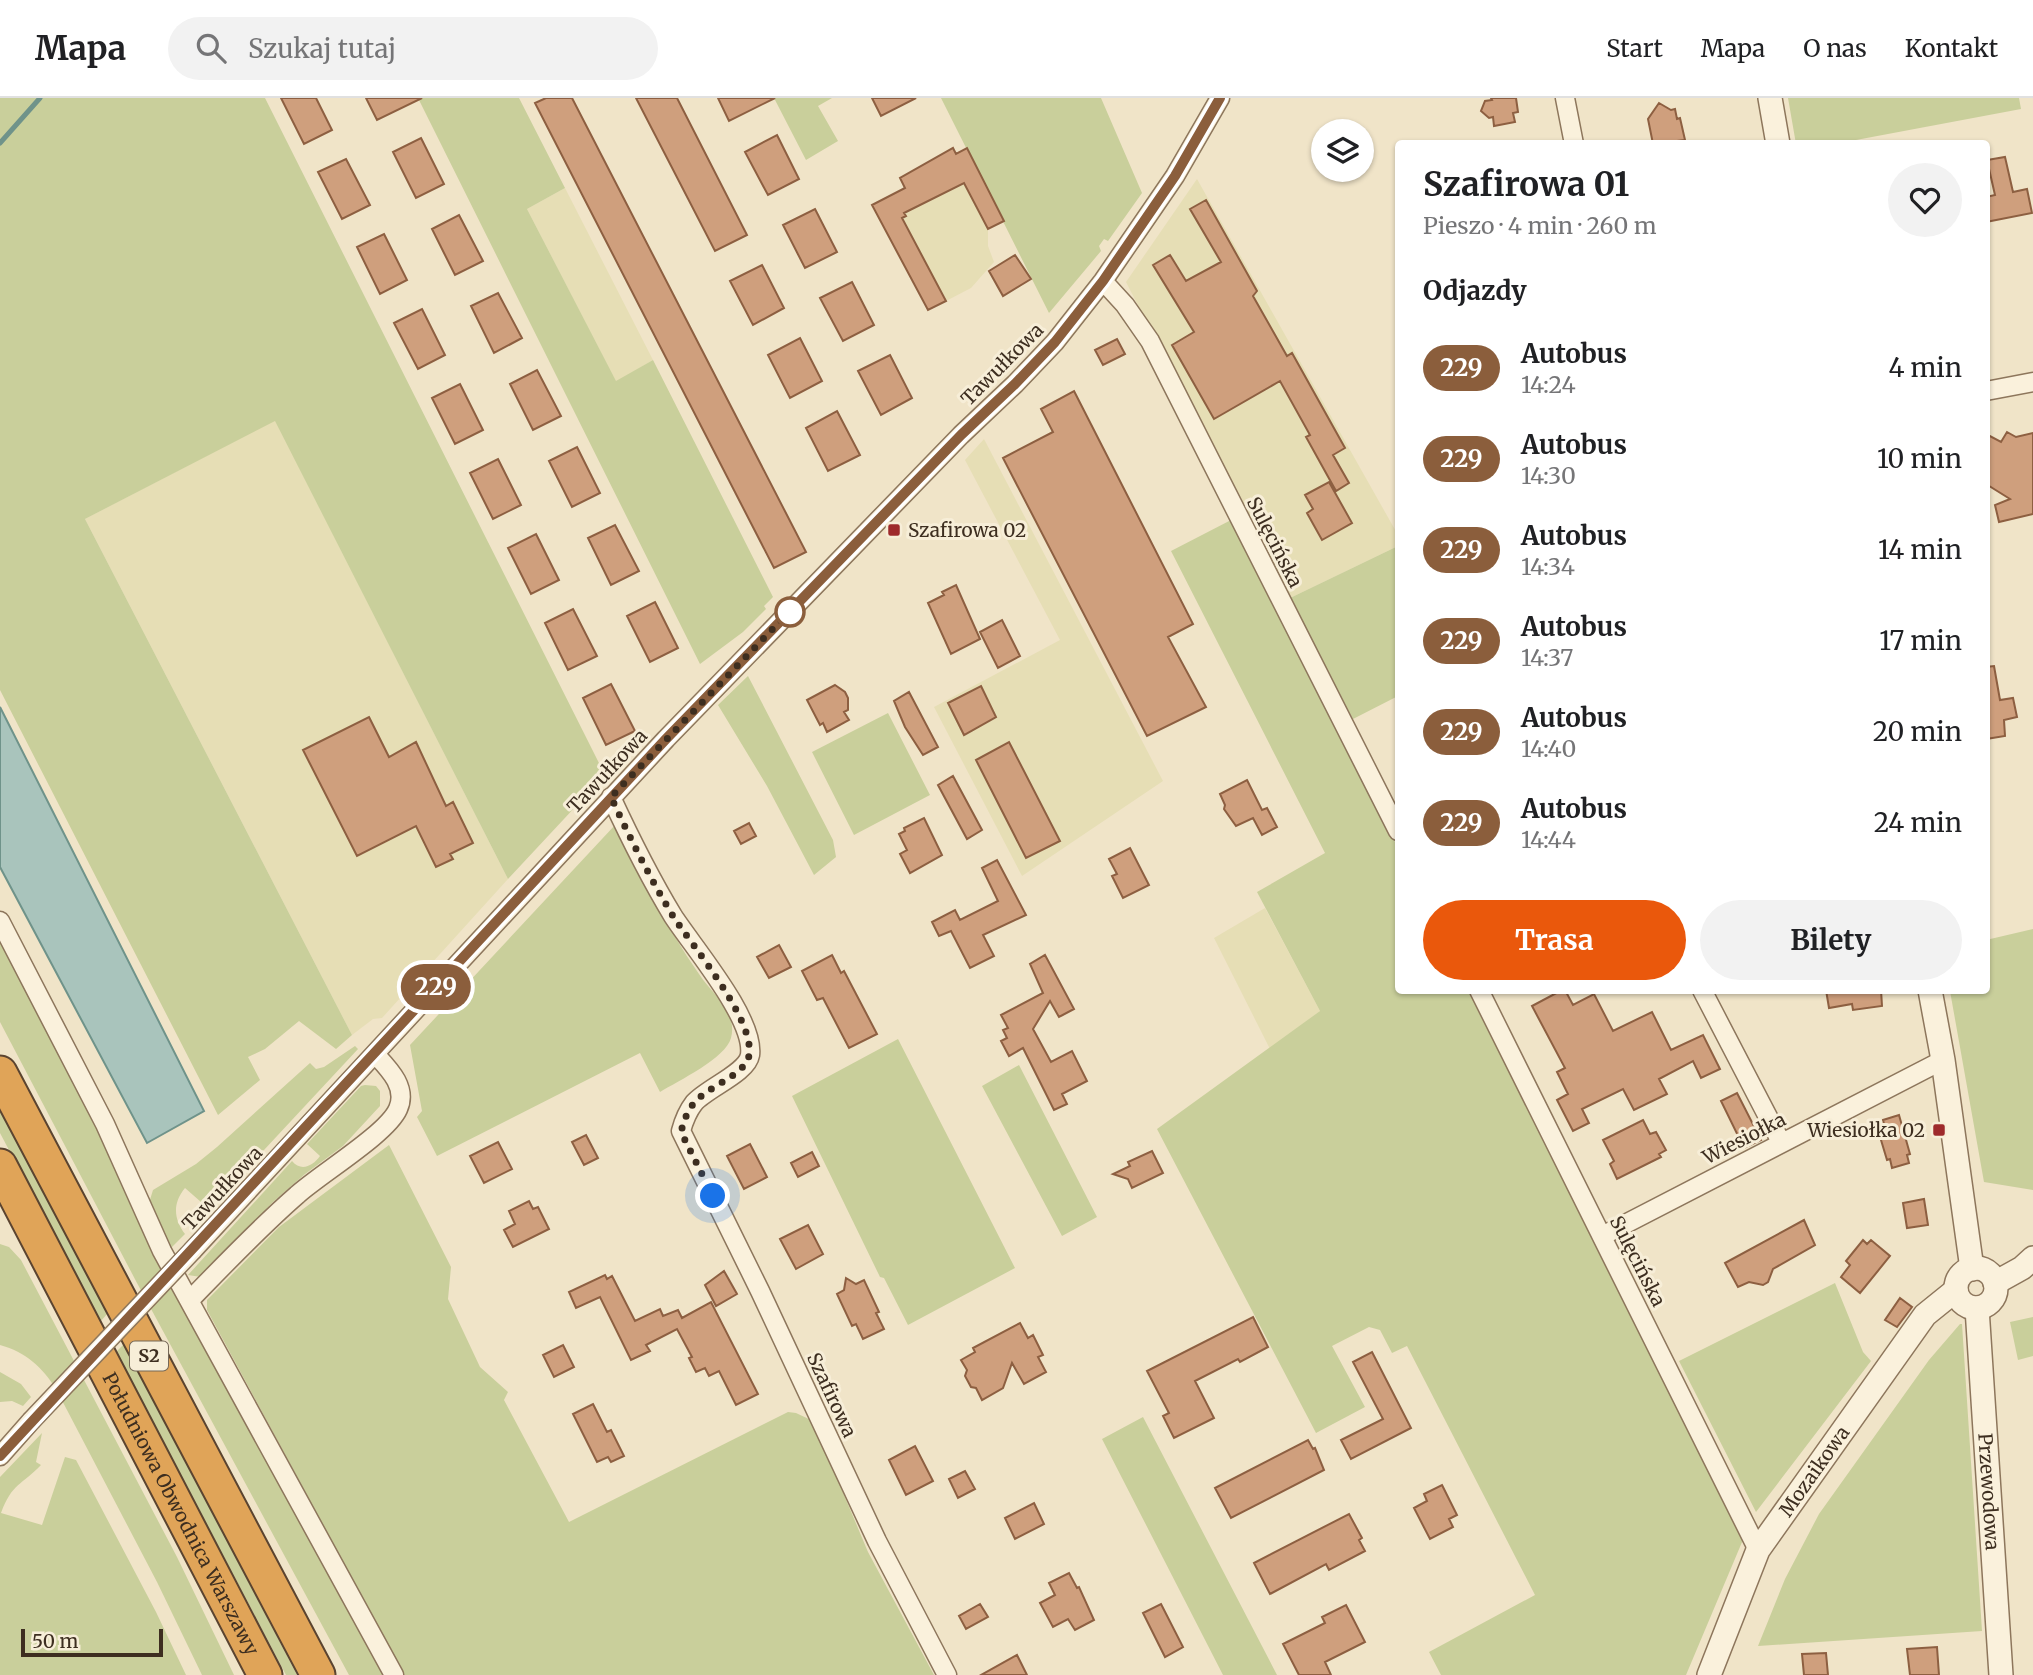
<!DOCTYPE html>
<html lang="pl">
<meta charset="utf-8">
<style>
:root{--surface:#fff;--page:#f2f2f2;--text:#202124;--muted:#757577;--line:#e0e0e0;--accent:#ea580c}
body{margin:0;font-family:Merriweather,serif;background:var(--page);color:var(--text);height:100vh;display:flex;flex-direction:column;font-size:26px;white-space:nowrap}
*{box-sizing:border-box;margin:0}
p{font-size:23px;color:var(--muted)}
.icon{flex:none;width:38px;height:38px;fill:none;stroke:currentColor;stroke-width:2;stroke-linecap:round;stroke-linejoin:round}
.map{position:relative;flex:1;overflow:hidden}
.sheet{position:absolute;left:1395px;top:42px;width:595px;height:854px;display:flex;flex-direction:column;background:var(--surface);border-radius:7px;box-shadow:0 2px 5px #0004}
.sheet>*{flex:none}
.badge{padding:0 14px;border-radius:23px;font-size:24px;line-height:46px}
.fabs{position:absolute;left:1311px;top:21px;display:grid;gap:14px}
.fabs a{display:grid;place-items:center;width:63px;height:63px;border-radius:50%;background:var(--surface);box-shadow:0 2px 5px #0004;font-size:35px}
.scale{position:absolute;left:21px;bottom:18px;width:142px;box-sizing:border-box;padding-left:7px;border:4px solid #3d2e20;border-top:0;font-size:19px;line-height:24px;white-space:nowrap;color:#3d2e20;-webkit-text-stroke:5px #f7eed8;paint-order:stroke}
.you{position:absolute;width:35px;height:35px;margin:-18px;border:5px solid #fff;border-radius:50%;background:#1a73e8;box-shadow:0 0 0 10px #1a73e833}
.map>.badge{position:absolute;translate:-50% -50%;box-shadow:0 0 0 4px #fff}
h2{padding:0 28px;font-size:26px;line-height:63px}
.round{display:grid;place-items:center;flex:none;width:74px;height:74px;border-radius:37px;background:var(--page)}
.head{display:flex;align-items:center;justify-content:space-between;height:119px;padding:0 28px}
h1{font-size:33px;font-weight:700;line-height:52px}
.primary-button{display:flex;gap:14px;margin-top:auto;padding:14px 28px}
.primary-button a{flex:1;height:80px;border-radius:42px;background:var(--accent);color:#fff;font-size:28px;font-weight:700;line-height:80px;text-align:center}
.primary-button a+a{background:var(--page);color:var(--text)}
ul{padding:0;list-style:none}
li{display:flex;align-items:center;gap:21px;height:91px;padding:0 28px}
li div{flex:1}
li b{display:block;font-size:26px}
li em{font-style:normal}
li .badge{min-width:77px;font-weight:700;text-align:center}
header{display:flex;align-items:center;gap:42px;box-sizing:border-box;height:98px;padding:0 35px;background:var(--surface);border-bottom:2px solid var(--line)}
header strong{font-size:33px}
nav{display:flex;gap:38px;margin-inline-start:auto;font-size:24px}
.search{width:490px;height:63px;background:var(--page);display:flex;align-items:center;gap:18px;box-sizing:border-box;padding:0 24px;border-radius:38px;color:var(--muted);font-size:26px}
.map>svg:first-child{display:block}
.farmland{fill:#e6deb5}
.green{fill:#c9cf9b}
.water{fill:#a9c4bc;stroke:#6f938a;stroke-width:2}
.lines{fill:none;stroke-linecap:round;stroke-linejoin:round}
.stream{stroke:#6f938a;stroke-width:5}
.building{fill:#cf9f7d;stroke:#8d5f41;stroke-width:2}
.minor-casing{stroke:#8d765c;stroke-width:21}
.tertiary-casing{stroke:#8d765c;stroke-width:26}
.motorway-casing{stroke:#5b4430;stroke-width:37}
.minor{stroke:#faf1dc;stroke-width:18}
.tertiary{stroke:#faf1dc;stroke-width:23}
.motorway{stroke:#e0a458;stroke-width:33}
.minor-bridge-casing{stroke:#8d765c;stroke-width:21;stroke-linecap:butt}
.minor-bridge{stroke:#faf1dc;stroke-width:18}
.line-casing{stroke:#fff;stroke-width:16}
.line{stroke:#8b5e3c;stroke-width:10}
.walk{stroke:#3d2e20;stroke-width:7;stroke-dasharray:0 12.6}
.poi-dot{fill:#9e2a2b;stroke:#f7eed8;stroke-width:2.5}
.stop-dot{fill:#fff;stroke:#8b5e3c;stroke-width:3.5}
.labels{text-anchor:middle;stroke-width:6;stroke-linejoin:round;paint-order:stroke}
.shield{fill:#f7eed8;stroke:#756857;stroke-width:2}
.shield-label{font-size:18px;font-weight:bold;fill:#3d2e20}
.street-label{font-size:19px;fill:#3d2e20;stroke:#f7eed8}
.poi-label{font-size:19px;fill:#3d2e20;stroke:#f7eed8;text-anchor:start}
</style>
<header>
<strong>Mapa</strong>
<div class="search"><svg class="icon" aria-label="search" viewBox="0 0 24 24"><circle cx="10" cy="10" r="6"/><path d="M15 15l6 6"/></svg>Szukaj tutaj</div>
<nav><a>Start</a><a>Mapa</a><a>O nas</a><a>Kontakt</a></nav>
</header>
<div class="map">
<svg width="2033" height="1577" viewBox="0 0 2033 1577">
<rect width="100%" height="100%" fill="#f0e4c8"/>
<path class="farmland" d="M953,50L956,56L967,50L1004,123L988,132V148L994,164L971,190L946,203L872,107L905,90L900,80Z
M1197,81L1398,437V448L1288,501L1126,184Z
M565,90L653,262L616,284L527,111Z
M275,322L508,781L382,920L373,921L352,937L85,421Z
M984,341L1163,683L1022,778L934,609L1060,542L965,362Z
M1265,810L1320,913L1270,951L1214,840Z"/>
<path class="green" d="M0,0H265L605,677L508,781L275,323L85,421L352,937L336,951L299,923L265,951L248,959L260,982L218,1017L0,592Z
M418,0H519L565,90L527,111L616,283L653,262L773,499L764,508L766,511L743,534L700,566Z
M774,0H832L818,8L838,43L806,62Z
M941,0H1101L1142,95L1108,143L1104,141L1099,148L1101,153L1049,215Z
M1788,0H2019L2021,11L1840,45L1796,46Z
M1233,421L1398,750V892L1470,893L1745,1437L1686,1577H1441L1429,1554L1535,1497L1407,1248L1392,1255L1380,1232L1369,1229L1332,1248L1365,1309L1316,1335L1157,1031L1320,913L1257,794L1325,755L1171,453Z
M1398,448V598L1353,621L1288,501Z
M748,578L833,742L836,759L814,777L767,688L718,607Z
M888,615L930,697L854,737L812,654Z
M616,726C642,777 666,829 699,876C712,896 738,914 731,940C726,960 678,983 660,994L640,955L437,1058L417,1019L422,1013L410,947Z
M2033,831V1092L1984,1084L1950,893L1986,892V842Z
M0,841L117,1068L159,1163L384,1577H349L137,1185L0,924Z
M898,941L1015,1170L908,1227L884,1180L880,1179L792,998Z
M355,948L358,951L209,1111L185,1090C172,1106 174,1121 185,1136L169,1152L149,1105L153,1092L196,1066L217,1049L310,965L316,971L324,969Z
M1019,967L1097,1119L1062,1138L982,988Z
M365,987L376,988L380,993V1008L343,1048L305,1076L273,1104L201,1179L188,1177L292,1063C301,1074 313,1068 320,1058L307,1046L361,988Z
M0,1011L108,1215L100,1224L0,1035Z
M389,1047L451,1169L448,1201L480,1269L508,1294L504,1302L569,1424L788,1314L796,1315L813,1323L868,1454L934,1577H404L207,1212V1202L279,1129Z
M0,1146L9,1149L21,1162L177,1459L234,1577H202L157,1484L56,1291C42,1269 26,1254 0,1247Z
M1835,1185L1863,1254L1871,1263L1756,1414L1679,1263Z
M2033,1219V1258L2018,1262L2010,1224Z
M1960,1226H1962L1982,1533L1758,1548L1785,1481L1819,1416L1929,1262Z
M124,1246L297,1577H286L116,1254Z
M0,1274L21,1286L31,1299L23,1308L12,1303L0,1304Z
M1143,1319L1277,1577H1223L1102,1341Z
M42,1335L36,1364L41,1367C22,1387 12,1385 1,1415L42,1427L65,1359L76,1362L156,1514L186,1577H0V1379Z"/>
<path class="water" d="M0,609L204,1013L147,1045L0,769Z"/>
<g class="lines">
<path class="stream" d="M0,45L40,0"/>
</g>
<path class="building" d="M281,0H316L332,32L304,46Z
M366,0H422L377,22Z
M546,0H572L806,454L774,470L535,5Z
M636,0H677L747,137L715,153Z
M718,0H775L729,23Z
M872,0H916L881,18Z
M1491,0H1516L1518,14L1513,15L1515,24L1494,28L1493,19L1489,20L1481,13L1485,3L1492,2Z
M1659,5L1671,12L1675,11L1677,21L1680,20L1685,42L1653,46L1648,21Z
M777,37L799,81L768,97L745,54Z
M421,40L444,86L416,100L393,54Z
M953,50L956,56L967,50L1004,123L988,131L964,85L904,115L906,118L902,120L946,203L928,212L872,107L905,90L900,80Z
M2005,59L2013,94L2027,91L2032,115L1986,124V99L1995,97L1987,62Z
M346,61L370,107L342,121L318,74Z
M1206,102L1257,193L1253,198L1287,258L1292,255L1345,350L1333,357L1349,385L1336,393L1306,339L1310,337L1280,283L1214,321L1172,247L1194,234L1153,167L1170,157L1186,183L1221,164L1190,111Z
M815,111L837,154L805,170L783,127Z
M459,117L483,163L455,177L432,131Z
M384,136L407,182L380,196L357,149Z
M1015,157L1031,181L1003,198L989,173Z
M762,167L784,210L753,227L730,183Z
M852,184L874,227L843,243L820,200Z
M498,195L522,240L494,255L471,208Z
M422,211L445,257L418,271L394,225Z
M800,240L822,283L790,300L768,257Z
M1117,241L1125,256L1103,267L1095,252Z
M890,257L912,300L881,317L858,273Z
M537,272L561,318L533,332L510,286Z
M460,286L483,332L455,346L432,300Z
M1074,293L1193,526L1168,539L1206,609L1147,638L1003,360L1053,334L1041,311Z
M837,313L860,357L828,373L806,330Z
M2007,334L2016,339L2033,335V416L1999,424L1995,407L2010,401L1986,386V336L2001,344Z
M577,349L600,395L572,409L549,363Z
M498,361L521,407L493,421L470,375Z
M1329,384L1352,425L1322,442L1307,415L1313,411L1305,397Z
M615,427L639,473L611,487L588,440Z
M536,436L559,482L531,496L508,450Z
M956,487L980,541L951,556L928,505L944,497L942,494Z
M655,504L678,550L650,564L627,518Z
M573,511L597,558L568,572L545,525Z
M1002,522L1020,558L998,570L980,534Z
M1994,568L2000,602L2013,600L2017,619L2004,622L2005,638L1986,641V569Z
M611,586L635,633L606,647L583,600Z
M835,587L845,594L848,600V612L844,614L849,622L827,634L823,625L820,627L807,602Z
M981,588L996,619L964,637L948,605Z
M909,594L938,649L923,657L905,629L894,603Z
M369,619L389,659L416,644L446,708L453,704L473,745L450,756L453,761L436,769L416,728L357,758L303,652Z
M1009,644L1060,743L1026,760L976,662Z
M953,678L982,732L967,741L938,687Z
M1247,682L1262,712L1267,710L1277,729L1262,737L1253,720L1236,728L1224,711L1225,707L1220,696Z
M924,720L942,757L910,775L900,756L907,752L899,736L905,733L904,730Z
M749,725L756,738L741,746L734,733Z
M1130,750L1149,787L1123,800L1112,778L1117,776L1109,761Z
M997,762L1026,817L983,837L994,858L970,870L951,833L939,838L932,824L955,812L960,822L998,803L982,770Z
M779,847L791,869L769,880L757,859Z
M832,857L841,875L844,873L877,936L849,950L823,900L817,902L802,873Z
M1045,857L1074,911L1059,919L1050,903L1033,931L1051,964L1072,953L1087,983L1062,996L1067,1006L1054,1012L1023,950L1009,958L1001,943L1007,940L1003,932L1008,930L1001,917L1043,895L1030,866Z
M1562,892H1565L1573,907L1594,896L1613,933L1652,914L1671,952L1703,937L1720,971L1701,980L1693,963L1659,981L1667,996L1634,1012L1623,991L1582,1011L1589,1025L1573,1033L1557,1002L1568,996L1557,974L1565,970L1532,908Z
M1826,892H1881L1882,908L1853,912L1852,906L1829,910Z
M1737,995L1761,1042L1744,1050L1721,1003Z
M1899,1017L1910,1056L1907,1057L1909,1065L1892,1070L1890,1061L1887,1062L1878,1032L1885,1030L1883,1022Z
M1643,1022L1650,1036L1656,1034L1666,1052L1659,1056L1661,1059L1617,1081L1610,1066L1614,1063L1603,1042Z
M586,1037L598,1060L584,1067L572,1044Z
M498,1044L512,1071L484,1085L470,1058Z
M750,1046L767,1079L744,1091L727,1058Z
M1152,1053L1163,1075L1132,1090L1128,1081L1113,1076L1130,1068L1128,1064Z
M812,1054L819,1068L798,1079L791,1065Z
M1924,1101L1928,1127L1907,1130L1903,1105Z
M529,1103L533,1111L538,1109L549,1131L513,1149L504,1132L515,1126L509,1113Z
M1804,1122L1815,1147L1773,1171L1768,1184L1763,1187L1749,1184L1738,1189L1725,1165Z
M808,1127L823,1156L796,1171L780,1141Z
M1863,1142L1867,1146L1871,1142L1890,1158L1860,1195L1841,1179L1850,1167L1846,1163Z
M724,1173L737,1196L716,1208L705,1187Z
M605,1177L607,1181L612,1178L635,1223L660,1211L663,1218L678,1212L682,1220L711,1204L758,1296L736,1307L719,1273L709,1278L705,1270L696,1274L689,1260L692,1259L677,1231L646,1247L650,1253L631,1262L600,1199L576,1210L569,1194Z
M846,1180L856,1186L864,1182L879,1214L876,1215L884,1231L863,1241L856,1226L852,1228L837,1196L844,1192Z
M1900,1200L1912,1209L1897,1229L1885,1222Z
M1253,1219L1268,1249L1240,1264L1238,1261L1195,1283L1214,1320L1174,1340L1163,1318L1169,1315L1147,1273Z
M1020,1225L1028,1240L1033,1237L1043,1257L1038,1259L1046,1274L1024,1286L1012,1265L1003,1290L982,1302L976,1290L971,1289L965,1278L967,1272L961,1262L975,1254L973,1250Z
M563,1247L574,1269L554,1279L543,1257Z
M1372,1254L1411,1330L1351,1361L1341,1342L1383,1321L1353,1264Z
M593,1306L607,1334L611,1332L624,1358L611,1364L608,1359L597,1364L573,1316Z
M1308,1342L1313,1351L1315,1350L1324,1372L1231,1420L1215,1390Z
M915,1348L933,1383L906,1397L889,1362Z
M965,1373L975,1391L958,1400L949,1381Z
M1442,1387L1457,1417L1449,1421L1453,1429L1430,1441L1414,1410L1427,1403L1424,1396Z
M1034,1405L1044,1426L1015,1441L1005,1420Z
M1349,1416L1362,1440L1359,1442L1365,1453L1329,1472L1326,1466L1270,1496L1254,1465Z
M1069,1475L1077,1490L1079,1489L1094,1522L1075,1532L1068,1521L1053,1529L1040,1505L1055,1497L1049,1485Z
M980,1506L988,1519L966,1531L959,1518Z
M1161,1506L1183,1549L1165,1559L1143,1515Z
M1346,1507L1365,1544L1325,1564L1331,1577H1299L1283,1546L1325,1525L1322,1519Z
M1937,1549L1939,1577H1910L1907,1551Z
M1826,1555L1828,1577H1804L1802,1556Z
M1017,1557L1027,1577H981Z"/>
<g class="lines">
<defs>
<path id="minor" d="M1565,0L1574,46
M1103,183L1125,207L1150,243L1398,733
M1986,293L2033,284
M611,699C630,740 650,780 673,818C693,849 755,921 750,957C747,975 707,990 694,1005C687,1014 684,1022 681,1033L760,1193L877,1443L947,1577
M0,823L105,1026L162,1153L394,1577
M1479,892L1758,1452
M1702,892L1781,1044
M1602,1138L1943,962
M193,1152L666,641L961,337L1015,286L1055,244L1103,183L1175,78L1220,0
M190,1202C225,1166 259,1130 297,1097C320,1076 387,1036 398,1011C408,989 388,970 375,956
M0,1358L31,1323"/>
<g id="tertiary">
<path d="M1770,0L1778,46"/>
<path d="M1930,892L1943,962L1972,1171"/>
<circle cx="1976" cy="1190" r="20"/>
<path d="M1995,1185L2022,1170L2033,1160"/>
<path id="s1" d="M1977,1210L2001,1577"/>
<path id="s2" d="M1709,1577L1758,1452L1925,1217L1956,1192"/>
</g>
<g id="motorway">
<path d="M0,975L318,1577"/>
<path id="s3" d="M0,1068L265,1577"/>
</g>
</defs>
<use href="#minor" class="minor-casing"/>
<use href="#tertiary" class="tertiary-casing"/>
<use href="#motorway" class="motorway-casing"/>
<use href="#minor" class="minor"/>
<use href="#tertiary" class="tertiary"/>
<use href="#motorway" class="motorway"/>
<defs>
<path id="minor-bridge" d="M31,1323L193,1152"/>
</defs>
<use href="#minor-bridge" class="minor-bridge-casing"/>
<use href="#minor-bridge" class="minor-bridge"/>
</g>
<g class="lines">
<defs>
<path id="line" d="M0,1358L666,641L961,337L1015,286L1055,244L1103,183L1175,78L1220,0"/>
</defs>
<use href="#line" class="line-casing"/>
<use href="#line" class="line"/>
<path class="walk" d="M713,1098L681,1034C684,1022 687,1014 694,1005C707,989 747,976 749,957C755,922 693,849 673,818C650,780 630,740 611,699L791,512L790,514"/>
</g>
<g class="poi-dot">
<rect x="887" y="425" width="14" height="14" rx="3.5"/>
<rect x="1932" y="1025" width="14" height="14" rx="3.5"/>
</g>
<circle class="stop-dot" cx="790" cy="514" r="14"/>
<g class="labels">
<rect class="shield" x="130" y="1243.5" width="38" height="29" rx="5"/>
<g class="shield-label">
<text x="149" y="1264">S2</text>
</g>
<g class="street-label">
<text transform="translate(1002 266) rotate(-45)" y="7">Tawułkowa</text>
<text transform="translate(1275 444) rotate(63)" y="7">Sulęcińska</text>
<text transform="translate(607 673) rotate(-47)" y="7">Tawułkowa</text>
<text transform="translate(1744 1040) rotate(-27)" y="7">Wiesiołka</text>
<text transform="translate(222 1090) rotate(-47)" y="7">Tawułkowa</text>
<text transform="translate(1638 1163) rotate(63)" y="7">Sulęcińska</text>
<text transform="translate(832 1297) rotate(65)" y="7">Szafirowa</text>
<text dy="7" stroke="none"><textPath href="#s2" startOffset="231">Mozaikowa</textPath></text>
<text dy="7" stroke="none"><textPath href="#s1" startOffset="184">Przewodowa</textPath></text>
<text dy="7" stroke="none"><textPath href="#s3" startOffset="392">Południowa Obwodnica Warszawy</textPath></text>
</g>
<g class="poi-label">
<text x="908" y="439">Szafirowa 02</text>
<text x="1925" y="1039" text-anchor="end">Wiesiołka 02</text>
</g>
</g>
</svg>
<div class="fabs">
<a><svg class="icon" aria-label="layers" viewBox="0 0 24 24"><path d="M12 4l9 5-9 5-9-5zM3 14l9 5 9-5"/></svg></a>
</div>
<div class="scale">50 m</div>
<div class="you" style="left:713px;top:1098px"></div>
<b class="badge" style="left:436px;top:889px;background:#8b5e3c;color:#fff">229</b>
<section class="sheet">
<div class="head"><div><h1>Szafirowa 01</h1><p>Pieszo · 4 min · 260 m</p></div><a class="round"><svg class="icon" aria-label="heart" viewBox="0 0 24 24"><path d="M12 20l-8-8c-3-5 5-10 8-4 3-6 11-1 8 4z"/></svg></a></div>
<h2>Odjazdy</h2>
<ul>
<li><span class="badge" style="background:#8b5e3c;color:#fff">229</span><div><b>Autobus</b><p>14:24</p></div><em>4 min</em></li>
<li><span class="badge" style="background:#8b5e3c;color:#fff">229</span><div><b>Autobus</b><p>14:30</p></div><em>10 min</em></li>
<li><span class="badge" style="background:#8b5e3c;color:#fff">229</span><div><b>Autobus</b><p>14:34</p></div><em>14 min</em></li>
<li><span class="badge" style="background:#8b5e3c;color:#fff">229</span><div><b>Autobus</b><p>14:37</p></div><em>17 min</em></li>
<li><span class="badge" style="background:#8b5e3c;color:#fff">229</span><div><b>Autobus</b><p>14:40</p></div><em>20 min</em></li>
<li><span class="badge" style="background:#8b5e3c;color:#fff">229</span><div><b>Autobus</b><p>14:44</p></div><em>24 min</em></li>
</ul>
<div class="primary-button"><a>Trasa</a><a>Bilety</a></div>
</section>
</div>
